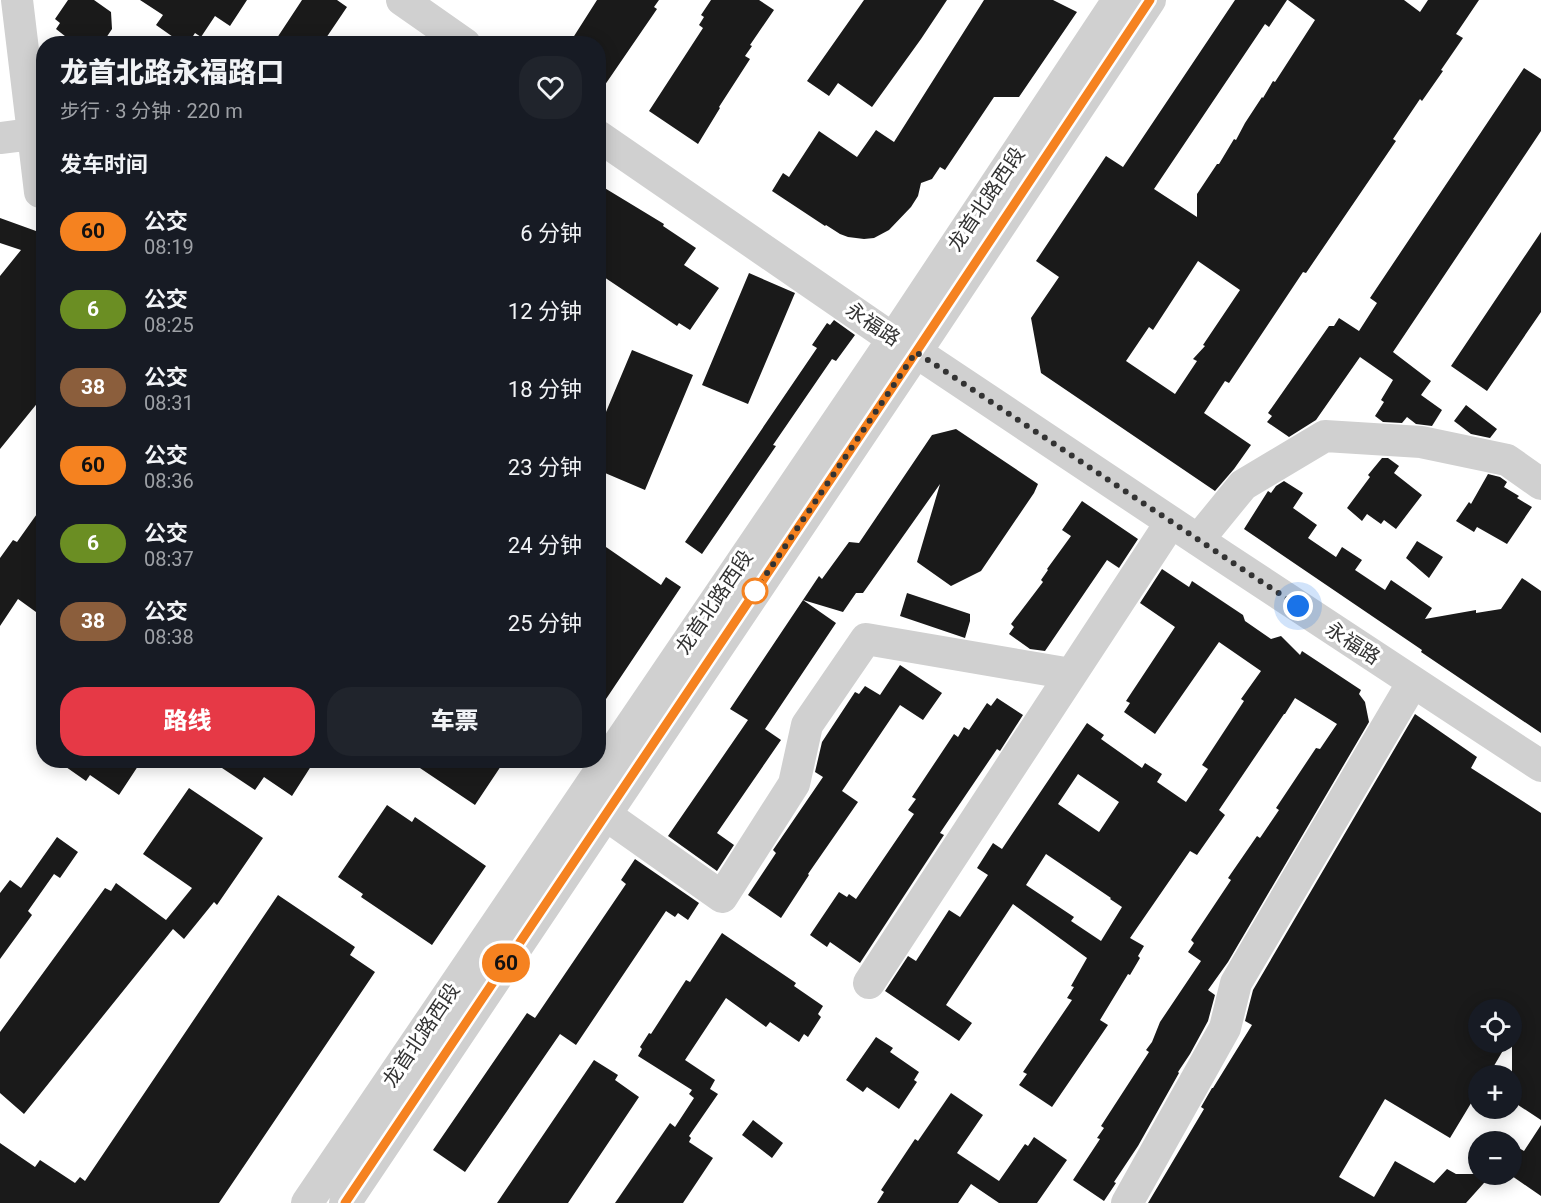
<!DOCTYPE html>
<html lang="zh">
<meta charset="utf-8">
<style>
:root{--surface:#171b24;--page:#20242c;--text:#f1f3f6;--muted:#9ea1a6;--accent:#e63946}
body{margin:0;font-family:Roboto,"Noto Sans SC",sans-serif;background:var(--page);color:var(--text);height:100vh;display:flex;flex-direction:column;font-size:22px;white-space:nowrap}
*{box-sizing:border-box;margin:0}
p{font-size:20px;color:var(--muted)}
.icon{flex:none;width:33px;height:33px;fill:none;stroke:currentColor;stroke-width:2;stroke-linecap:round;stroke-linejoin:round}
.map{position:relative;flex:1;overflow:hidden}
.side{position:absolute;left:36px;top:36px;width:570px;height:732px;display:flex;flex-direction:column;background:var(--surface);border-radius:24px;box-shadow:0 3px 15px #0003}
.side>*{flex:none}
.badge{padding:0 12px;border-radius:20px;font-size:21px;line-height:39px}
.tools{position:absolute;left:1468px;top:999px;display:grid;gap:12px}
.tools a{display:grid;place-items:center;width:54px;height:54px;border-radius:50%;background:var(--surface);box-shadow:0 3px 15px #0003;font-size:30px}
.you{position:absolute;width:30px;height:30px;margin:-15px;border:4px solid #fff;border-radius:50%;background:#1a73e8;box-shadow:0 0 0 9px #1a73e833}
.map>.badge{position:absolute;translate:-50% -50%;box-shadow:0 0 0 3px #fff}
h2{padding:0 24px;font-size:22px;line-height:54px}
.round{display:grid;place-items:center;flex:none;width:63px;height:63px;border-radius:24px;background:var(--page)}
.summary{display:flex;align-items:center;justify-content:space-between;height:102px;padding:0 24px}
h1{font-size:28px;font-weight:800;line-height:45px}
.button{display:flex;gap:12px;margin-top:auto;padding:12px 24px}
.button a{flex:1;height:69px;border-radius:24px;background:var(--accent);color:#fff;font-size:24px;font-weight:800;line-height:69px;text-align:center}
.button a+a{background:var(--page);color:var(--text)}
ul{padding:0;list-style:none}
li{display:flex;align-items:center;gap:18px;height:78px;padding:0 24px}
li div{flex:1}
li b{display:block;font-size:22px}
li em{font-style:normal}
li .badge{min-width:66px;font-weight:700;text-align:center}
.map>svg:first-child{display:block}
.building{fill:#1a1a1a;fill-rule:evenodd}
.lines{fill:none;stroke-linecap:round;stroke-linejoin:round}
.minor{stroke:#d0d0d0;stroke-width:32}
.line-casing{stroke:#fff;stroke-width:14}
.line{stroke:#f58220;stroke-width:9}
.walk{stroke:#333;stroke-width:6;stroke-dasharray:0 10.8}
.stop-dot{fill:#fff;stroke:#f58220;stroke-width:3}
.labels{text-anchor:middle;stroke-width:6;stroke-linejoin:round;paint-order:stroke}
.street-label{font-size:20px;fill:#333;stroke:#fff}
</style>
<div class="map">
<svg width="1541" height="1203" viewBox="0 0 1541 1203">
<rect width="100%" height="100%" fill="#fff"/>
<path class="building" d="M68,0H94L111,12L112,29L102,44H75L56,29L60,23L55,19Z
M140,0H247L230,26L215,16L201,37L195,33L188,44H183L156,25L163,15Z
M302,0H337L347,7L322,44H273Z
M597,0H659L654,7L657,9L598,95V44H569Z
M711,0H759L774,10L750,45L752,46L745,56L750,59L719,107L720,108L698,144L649,111L703,28L699,25L704,17L701,15Z
M864,0H947L921,39L872,107L838,83L829,96L807,81Z
M984,0H1053L1077,12L1019,97H994L945,170L940,167L932,179L921,183L918,196L911,207L889,230L874,238L864,239L848,237L840,234L826,225L825,226L772,191L783,173L789,177L819,131L857,157L876,130L894,142Z
M1235,0H1287L1269,27L1265,24L1154,189L1197,217V194L1217,164H1219L1234,139L1236,140L1245,123L1262,97L1263,98L1273,81L1275,82L1315,20L1288,0H1404L1420,12L1428,0H1479L1456,34L1463,38L1441,70L1443,71L1422,101L1420,99L1393,139L1396,141L1306,273L1303,272L1229,383L1225,381L1204,413L1251,445L1234,469L1215,491L1041,373L1031,318L1059,277L1036,261L1106,156L1123,167ZM1198,261L1240,290L1203,345L1205,346L1193,359L1197,361L1175,394L1126,361L1149,327L1153,330Z
M1524,68L1541,79V131L1393,352L1431,381L1421,395L1442,410L1432,426L1416,424L1407,417L1402,423L1383,422L1375,416L1384,402L1381,400L1393,380L1360,357L1316,420L1289,437L1267,422L1272,416L1268,413L1329,326H1334L1339,318L1359,331L1377,303L1370,298Z
M598,184L664,224L663,226L696,248L684,265L719,288L690,330L679,323L677,326L598,273Z
M0,218L36,231L44,222V395L0,449V276L21,250L0,243Z
M1541,232V312L1487,391L1451,366Z
M749,273L795,293L748,404L702,385Z
M834,320L855,335L836,361L832,359L773,445L776,446L702,554L685,542L817,348L812,345L827,323L830,325Z
M632,350L693,375L645,490L598,470V431Z
M1466,405L1497,429L1490,438L1471,434L1454,421Z
M956,429L1038,484L1034,493L981,571L951,586L917,562L940,484L863,593H856L843,612L803,600L819,576L822,579L849,542L859,543L932,435Z
M1382,458H1388L1399,466L1394,473L1422,495L1396,529L1384,520L1381,524L1367,514L1362,521L1347,508L1370,477L1368,475Z
M1488,474L1500,477L1507,482L1504,487L1519,496L1517,498L1532,507L1507,544L1477,527L1474,532L1456,521L1469,502L1471,504Z
M1284,481L1303,493L1293,508L1317,525L1308,538L1336,557L1342,547L1362,560L1355,570L1385,590L1391,580L1432,608L1425,619L1476,610V613L1501,609L1522,578L1541,591V733L1421,652L1422,650L1244,529L1268,491L1271,493L1276,486Z
M1082,501L1138,539L1119,568L1107,560L1045,651L1030,649L1009,634L1014,627L1011,624L1043,582L1041,580L1048,570L1047,569L1071,536L1062,530Z
M44,504V602L36,612L18,599L0,626V558L13,540L17,542Z
M1417,541L1443,557L1429,578L1406,558Z
M606,547L661,585L666,577L681,587L598,711V558Z
M1162,569L1189,587L1192,581L1243,615L1245,621L1271,639L1281,636L1300,655L1302,651L1361,690L1359,694L1365,702L1369,722L1228,962L1208,990L1215,995L1208,1021L1190,1054L1178,1072L1179,1073L1138,1146L1114,1182L1116,1183L1104,1201L1073,1180L1100,1139L1097,1138L1104,1128L1101,1126L1149,1052L1146,1050L1152,1042L1160,1022L1201,961L1188,952L1194,943L1191,940L1231,880L1228,878L1257,836L1260,838L1279,810L1276,808L1316,748L1320,749L1337,724L1295,698L1285,714H1284L1219,810L1225,815L1197,855L1190,851L1130,938L1144,946L1138,956L1140,958L1130,975L1128,974L1100,1020L1108,1025L1052,1107L1019,1085L1027,1074L1023,1072L1072,1000L1067,998L1074,987L1071,986L1087,958L1013,904L946,1005L972,1023L959,1041L885,991L908,956L916,961L949,910L960,917L988,875L977,868L993,843L1002,849L1087,723L1104,735L1101,739L1142,768L1145,763L1162,774L1157,782L1186,802L1208,769L1202,765L1244,701L1241,699L1261,671L1219,642L1155,734L1124,712L1130,703L1126,701L1175,627L1140,603ZM1078,774L1119,802L1099,832L1058,804ZM1046,854L1111,898L1110,899L1122,907L1101,941L1071,921L1074,917L1026,885Z
M907,593L970,614V621L965,638L900,616Z
M803,600L836,623L765,729L781,740L717,833L734,845L717,871L668,836L748,720L730,709Z
M900,665L942,693L923,720L900,705L842,791L858,802L808,874L809,875L781,918L748,895L776,853L773,850L823,777L815,772L822,742L855,692L859,694L865,686L880,695Z
M997,698L1023,715L1000,751L997,749L940,833L944,835L860,963L830,942L827,947L810,935L839,892L847,897L849,894L856,899L914,814L908,810L916,799L912,797L954,734L958,737L964,727L969,730L987,703L991,706Z
M1415,714L1477,757L1471,768L1541,813V1120L1512,1101V1010H1479V1042H1508L1488,1076H1479V1090L1450,1138L1385,1099L1339,1177L1374,1197L1395,1161L1434,1183L1447,1169L1456,1174H1476L1479,1169V1174H1492L1466,1203H1148L1204,1109L1201,1107L1212,1088H1213L1252,1025L1245,1021L1253,990Z
M56,760H142L119,795L90,775L86,781Z
M210,760H315L292,796L264,777L255,790Z
M408,760H505L475,805Z
M189,788L263,838L217,905L214,902L184,939L173,929L24,1114L0,1093V1032L105,888L111,891L116,883L166,920L192,888L143,854Z
M387,805L412,822L415,817L486,866L432,945L361,897L363,894L338,877Z
M57,837L78,852L60,878L54,874L28,911L32,915L0,959V893L10,880L21,888Z
M635,859L699,903L688,920L678,913L675,917L666,911L576,1045L560,1034L465,1172L433,1150L527,1013L535,1018L626,884L621,880Z
M278,895L355,947L350,955L375,972L219,1203H0V1143L35,1167L40,1160L75,1183L80,1177L85,1181Z
M722,933L796,983L794,986L823,1006L818,1014L821,1017L808,1037L804,1034L799,1042L770,1022L766,1027L726,998L685,1060L715,1080L710,1089L718,1094L689,1136L691,1138L689,1142L713,1158L683,1203H615L670,1123L675,1127L694,1098L689,1094L692,1090L638,1056L642,1049L640,1047L649,1033L651,1034L686,980L690,982Z
M876,1037L893,1048L890,1052L919,1072L914,1080L917,1082L899,1109L867,1087L863,1092L846,1080Z
M594,1060L618,1075L615,1080L639,1097L568,1203H497Z
M951,1093L983,1115L957,1153L999,1181L1025,1144L1028,1146L1034,1137L1067,1160L1037,1203H999L971,1184L958,1203H877L884,1192L881,1190L915,1139L918,1141Z
M753,1120L783,1143L772,1158L742,1135Z
M1541,1125V1196L1512,1176V1144L1524,1151Z"/>
<g class="lines">
<path class="minor" d="M17,0L40,192
M402,0L465,44
M598,136L893,339L916,352L1222,556L1541,766
M0,138L32,134
M1198,540L1243,485L1325,436L1421,442L1507,460L1541,484
M606,815L722,897L794,784L807,725L866,639L1071,674
M869,983L1171,522
M307,1203L893,339L1118,0
M345,1203L916,352L1150,0
M1127,1203L1225,1028L1236,983L1413,682"/>
</g>
<g class="lines">
<defs>
<path id="line" d="M345,1203L916,352L1150,0"/>
</defs>
<use href="#line" class="line-casing"/>
<use href="#line" class="line"/>
<path class="walk" d="M755,591L916,352L1298,606"/>
</g>
<circle class="stop-dot" cx="755" cy="591" r="12"/>
<g class="labels">
<g class="street-label">
<text transform="translate(986 199) rotate(-56)" y="7">龙首北路西段</text>
<text transform="translate(873 324) rotate(34)" y="7">永福路</text>
<text transform="translate(714 602) rotate(-56)" y="7">龙首北路西段</text>
<text transform="translate(1353 643) rotate(33)" y="7">永福路</text>
<text transform="translate(421 1035) rotate(-56)" y="7">龙首北路西段</text>
</g>
</g>
</svg>
<div class="tools">
<a><svg class="icon" aria-label="locate" viewBox="0 0 24 24"><circle cx="12" cy="12" r="6"/><path d="M12 2v4M12 18v4M2 12h4M18 12h4"/></svg></a>
<a>+</a>
<a>−</a>
</div>
<div class="you" style="left:1298px;top:606px"></div>
<b class="badge" style="left:506px;top:963px;background:#f58220;color:#111">60</b>
<section class="side">
<div class="summary"><div><h1>龙首北路永福路口</h1><p>步行 · 3 分钟 · 220 m</p></div><a class="round"><svg class="icon" aria-label="heart" viewBox="0 0 24 24"><path d="M12 20l-8-8c-3-5 5-10 8-4 3-6 11-1 8 4z"/></svg></a></div>
<h2>发车时间</h2>
<ul>
<li><span class="badge" style="background:#f58220;color:#111">60</span><div><b>公交</b><p>08:19</p></div><em>6 分钟</em></li>
<li><span class="badge" style="background:#6b8e23;color:#fff">6</span><div><b>公交</b><p>08:25</p></div><em>12 分钟</em></li>
<li><span class="badge" style="background:#8b5e3c;color:#fff">38</span><div><b>公交</b><p>08:31</p></div><em>18 分钟</em></li>
<li><span class="badge" style="background:#f58220;color:#111">60</span><div><b>公交</b><p>08:36</p></div><em>23 分钟</em></li>
<li><span class="badge" style="background:#6b8e23;color:#fff">6</span><div><b>公交</b><p>08:37</p></div><em>24 分钟</em></li>
<li><span class="badge" style="background:#8b5e3c;color:#fff">38</span><div><b>公交</b><p>08:38</p></div><em>25 分钟</em></li>
</ul>
<div class="button"><a>路线</a><a>车票</a></div>
</section>
</div>
